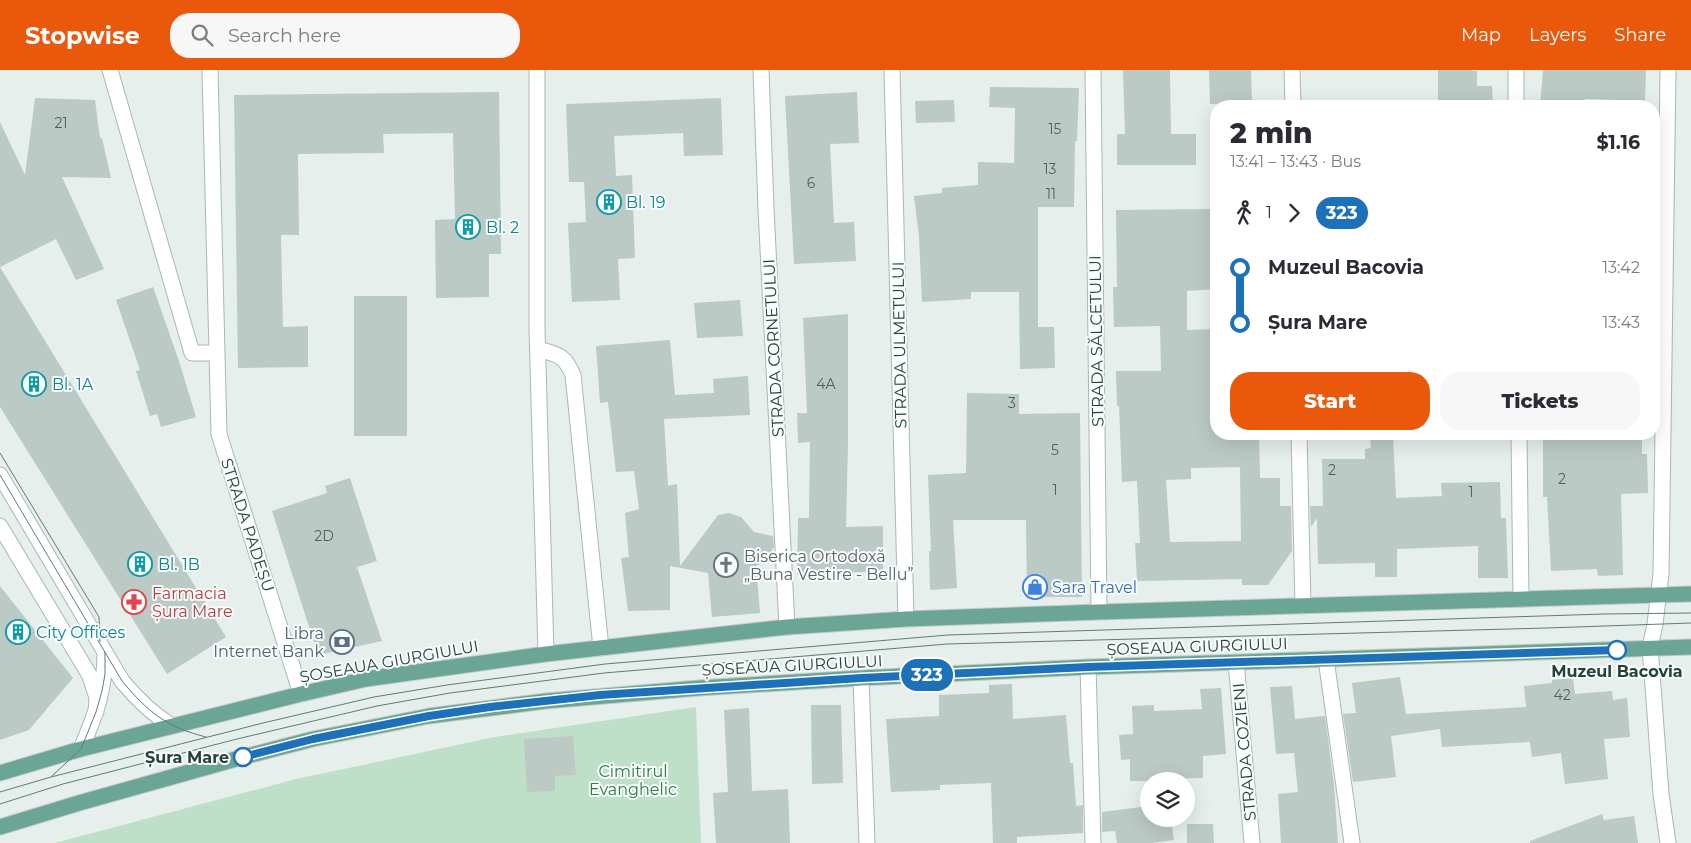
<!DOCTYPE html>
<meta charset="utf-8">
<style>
:root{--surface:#fff;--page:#f7f7f7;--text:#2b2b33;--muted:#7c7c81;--accent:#ea580c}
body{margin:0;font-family:Montserrat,sans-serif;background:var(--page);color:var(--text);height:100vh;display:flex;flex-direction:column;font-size:19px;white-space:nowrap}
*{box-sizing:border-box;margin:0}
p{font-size:16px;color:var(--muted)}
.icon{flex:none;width:28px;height:28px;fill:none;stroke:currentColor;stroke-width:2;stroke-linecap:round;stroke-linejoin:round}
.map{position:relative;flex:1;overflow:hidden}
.sheet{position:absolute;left:1210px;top:30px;width:450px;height:340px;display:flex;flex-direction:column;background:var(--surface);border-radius:20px;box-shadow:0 5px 20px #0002}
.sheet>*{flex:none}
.badge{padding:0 10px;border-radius:16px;font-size:18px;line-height:32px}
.tools{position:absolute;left:1140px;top:702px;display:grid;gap:10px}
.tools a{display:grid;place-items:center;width:55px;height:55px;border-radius:50%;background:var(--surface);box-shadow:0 5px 20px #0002;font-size:25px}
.map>.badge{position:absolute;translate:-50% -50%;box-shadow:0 0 0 2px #fff}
.legs{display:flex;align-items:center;gap:8px;height:55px;padding:0 20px;font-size:16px}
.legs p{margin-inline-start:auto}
.overview{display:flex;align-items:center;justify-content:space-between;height:85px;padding:0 20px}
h1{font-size:28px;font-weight:800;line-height:38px}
.button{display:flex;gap:10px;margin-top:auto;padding:10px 20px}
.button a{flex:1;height:58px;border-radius:20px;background:var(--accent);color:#fff;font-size:20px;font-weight:800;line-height:58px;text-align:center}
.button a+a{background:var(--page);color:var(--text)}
ul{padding:0 20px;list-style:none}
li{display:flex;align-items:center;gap:18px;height:55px;font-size:19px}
li i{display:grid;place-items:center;width:8px;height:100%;margin:0 6px;background:currentColor}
li i::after{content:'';width:12px;height:12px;margin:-6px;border:4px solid;border-radius:50%;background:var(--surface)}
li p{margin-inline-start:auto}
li:first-child i{background:linear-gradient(#0000 50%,currentColor 0)}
li:last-child i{background:linear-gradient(currentColor 50%,#0000 0)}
header{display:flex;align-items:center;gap:30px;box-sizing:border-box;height:70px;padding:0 25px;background:var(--accent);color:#fff}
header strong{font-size:24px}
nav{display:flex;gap:28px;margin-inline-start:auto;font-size:18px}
.search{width:350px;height:45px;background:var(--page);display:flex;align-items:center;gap:12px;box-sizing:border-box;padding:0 18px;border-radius:20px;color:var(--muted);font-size:19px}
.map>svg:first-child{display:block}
.green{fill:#bfe0c8}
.building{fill:#bbcac4;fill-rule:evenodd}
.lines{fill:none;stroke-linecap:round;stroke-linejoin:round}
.minor-casing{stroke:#a8b8b2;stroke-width:17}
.primary-casing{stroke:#c2cac8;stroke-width:17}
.minor{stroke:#fff;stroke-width:15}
.primary{stroke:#6aa596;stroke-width:15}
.tram{stroke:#5f7d75;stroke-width:1}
.line-1-casing{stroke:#fff;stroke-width:11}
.line-1{stroke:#1d71b8;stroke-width:8}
.stop-1-dot{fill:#fff;stroke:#1d71b8;stroke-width:2.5}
.labels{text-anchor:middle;stroke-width:4;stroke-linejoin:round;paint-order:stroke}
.number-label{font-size:14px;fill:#4a645c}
.culture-label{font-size:16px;fill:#0d838f;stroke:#f7fbf9;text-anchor:start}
.street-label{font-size:16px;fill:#24423a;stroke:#f7fbf9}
.worship-label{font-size:16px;fill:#5b616d;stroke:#f7fbf9;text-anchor:start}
.shop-label{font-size:16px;fill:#366cbe;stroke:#f7fbf9;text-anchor:start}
.health-label{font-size:16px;fill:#be3a42;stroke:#f7fbf9;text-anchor:start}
.service-label{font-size:16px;fill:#4e5e75;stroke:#f7fbf9;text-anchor:end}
.stop-label{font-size:16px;font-weight:bold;fill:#24423a;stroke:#f7fbf9}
.park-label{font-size:16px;fill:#2d7a4b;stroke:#f7fbf9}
</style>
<header>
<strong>Stopwise</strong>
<div class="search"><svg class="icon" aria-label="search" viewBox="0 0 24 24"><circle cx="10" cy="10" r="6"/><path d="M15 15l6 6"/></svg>Search here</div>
<nav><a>Map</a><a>Layers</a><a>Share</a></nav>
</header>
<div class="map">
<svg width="1691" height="773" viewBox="0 0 1691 773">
<rect width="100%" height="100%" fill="#e6efeb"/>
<path class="green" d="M696,637L701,773H55L296,709L495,667Z"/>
<path class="building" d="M1123,0H1170L1171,64H1196V95H1117V64H1125Z
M1209,0H1251L1252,33L1210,34Z
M1438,0H1472V1H1477V16H1492L1493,36H1438Z
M1543,0H1646L1645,31L1586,29L1584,30L1583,36H1540Z
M990,17L1079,18L1077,71H1075L1074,137H1038V257H1054L1055,298L1020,299L1019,222H971V229L922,232L919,167L914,126L942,123V118L978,115V92L1014,93L1015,38L989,37Z
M499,22L501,184H489V227L436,228L435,150L455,149L453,63L383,64L384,83L298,84L299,165H281L283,257L308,256V297L238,298L234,25Z
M857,22L859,73L830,74L834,153L854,152L856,191L794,194L785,26Z
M35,28L95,30L100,68H102L111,108L62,107L104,199L76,210L56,169L0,197L226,567L167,604L0,337V52L25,105Z
M721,28L723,85L684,86L683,63L614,66L616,106L632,105L635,188L618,189L620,230L572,232L568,153L586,152L584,112H569L566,34Z
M954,30L955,52L916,53L915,31Z
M1216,139V219L1187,221V260L1216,259V364H1259L1260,408H1280V436H1291L1292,481L1268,515H1242V509L1137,511L1135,473H1140L1137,411L1122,412L1119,336H1117L1116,301H1161L1160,256L1114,257L1113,217H1117L1116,140ZM1240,397L1241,471L1170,472L1166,410L1191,409V398Z
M153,217L178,288L196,347L161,357L157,344L150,346L136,301L140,300L116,230Z
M354,226H407V366H354Z
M740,230L743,266L697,268L694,233Z
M848,244V371L846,457L883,456V501L797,505L798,448H809L810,372L798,373L797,343H807L803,248Z
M670,270L675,325L714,323L713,309L748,306L750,345L664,349L668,416L677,414L680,496L718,445L729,443L741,447L754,462L773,466L774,477L765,492L756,496L760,543L712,547L708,503L670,496V540L628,541L621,488L629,487L625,443L639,439L634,401L616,402L608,332L600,333L596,276Z
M967,323L1019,324V344L1080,343L1082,527H1027L1026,450H953L957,518L930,520L929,481H931L928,405L966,403Z
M1370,364H1393L1396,428L1442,426L1441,413L1500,412L1501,448H1506L1508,508H1478V476L1397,479V507H1375V493L1318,494L1317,448L1311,457L1310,436H1323L1322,389H1365V379L1371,378Z
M1543,364H1642V384H1647L1648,423L1621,424L1623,505L1598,506L1597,499L1551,501L1547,427H1543Z
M350,408L377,491L357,497L382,571L318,585L272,441L327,423L325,416Z
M0,516L73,608L29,660L0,670Z
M1400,607L1406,644L1526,637L1524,616L1552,613V610L1573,608L1575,624L1612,621L1613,630L1627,628L1630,667L1604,669L1608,709L1565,714L1561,683L1532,687L1530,672L1442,677L1440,659L1391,666L1396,707L1353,712L1343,644L1356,643L1352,613Z
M1012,614L1013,649L1066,645L1070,693H1073L1076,736L1083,735V763L1017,767V773H993L991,713L940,715V720L891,722L886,649L939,646V625L989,623V615Z
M1292,616L1295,649L1325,646L1334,715L1338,773H1281L1278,724L1298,722L1294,683L1276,684L1270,617Z
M1221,618L1226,684L1203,686V708L1158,709V711H1130V689L1121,690L1119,665L1133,664L1132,636L1154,635V641L1202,639L1200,619Z
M811,635H841L843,713L812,714Z
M749,638L752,721L788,719L790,773H716L713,723L728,722L724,640Z
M573,666L576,705L555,706V721L527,722L524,669Z
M1149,736V749H1171L1174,770L1152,773H1117L1115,761L1102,762V742Z
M1602,744L1604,750L1634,746L1638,773H1530V771Z
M1187,754H1213L1214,773H1187Z"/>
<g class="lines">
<defs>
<path id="minor" d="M110,0L192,283H217
M210,0L219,364L301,624
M537,0V258L546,584
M761,0L766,139L787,557
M892,0L906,549
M1093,0L1099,542
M1292,0L1293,36
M1516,0V36
M1668,0L1661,504L1655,554L1650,578L1651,590L1661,724L1668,773
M538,279C558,285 564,284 573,305L601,578
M1299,364L1303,536
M1519,364L1521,529
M0,405L122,611C137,629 152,644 172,656
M0,456L90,606L97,628L96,642
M1326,589L1352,773
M1236,592L1252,773
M1088,597L1093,773
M861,608L867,773
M81,679C95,646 105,620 105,583"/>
<path id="primary" d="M0,703L81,679L301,624L366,609L546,584L787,557L906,549L1099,542L1691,524
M0,757L79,733L243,687L313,669L429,646L546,631L699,618L861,608L1088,597L1691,577"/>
</defs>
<use href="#minor" class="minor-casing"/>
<use href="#primary" class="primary-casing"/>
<use href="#minor" class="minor"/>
<use href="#primary" class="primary"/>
<path class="tram" d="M0,383L99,547L100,572
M0,405L122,611C148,642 166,657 206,667
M52,706L81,679L96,642L102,621L105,604V582
M0,722L51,707L263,653L374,627L447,615L605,594L948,565L1604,544L1691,543
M0,734L63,714L237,669L377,636L450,623L604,603L947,574L1547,558L1691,553"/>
</g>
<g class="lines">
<defs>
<path id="line-1" d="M243,687L313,669L429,646L490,637L600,625L861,608L1088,597L1617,580"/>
</defs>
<use href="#line-1" class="line-1-casing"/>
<use href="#line-1" class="line-1"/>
</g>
<defs>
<symbol id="building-ring" viewBox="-11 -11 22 22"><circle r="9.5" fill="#f7fbf9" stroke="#0f9aa8" stroke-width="1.5"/><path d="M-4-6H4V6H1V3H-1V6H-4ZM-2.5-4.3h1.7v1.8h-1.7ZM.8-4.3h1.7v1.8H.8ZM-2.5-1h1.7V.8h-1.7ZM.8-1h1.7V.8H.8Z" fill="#0f9aa8"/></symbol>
<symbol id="church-ring" viewBox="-11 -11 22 22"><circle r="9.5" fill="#f7fbf9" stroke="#6b7280" stroke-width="1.5"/><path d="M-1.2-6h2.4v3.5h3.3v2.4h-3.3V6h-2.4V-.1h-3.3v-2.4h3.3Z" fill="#6b7280"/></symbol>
<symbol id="shop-ring" viewBox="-11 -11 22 22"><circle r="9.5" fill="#f7fbf9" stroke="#3f7fe0" stroke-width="1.5"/><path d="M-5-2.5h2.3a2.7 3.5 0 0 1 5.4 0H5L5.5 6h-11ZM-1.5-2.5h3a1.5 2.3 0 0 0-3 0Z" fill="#3f7fe0"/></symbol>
<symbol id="pharmacy-ring" viewBox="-11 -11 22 22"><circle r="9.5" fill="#f7fbf9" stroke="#e0444e" stroke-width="1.5"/><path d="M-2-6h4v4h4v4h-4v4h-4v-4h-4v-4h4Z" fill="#e0444e"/></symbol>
<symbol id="bank-ring" viewBox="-11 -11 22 22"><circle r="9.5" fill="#f7fbf9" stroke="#5c6f8a" stroke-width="1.5"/><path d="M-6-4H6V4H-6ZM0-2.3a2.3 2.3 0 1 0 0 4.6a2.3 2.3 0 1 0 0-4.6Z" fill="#5c6f8a"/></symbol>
</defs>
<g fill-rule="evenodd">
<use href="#building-ring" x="595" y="118" width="28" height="28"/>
<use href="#building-ring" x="454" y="143" width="28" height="28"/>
<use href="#building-ring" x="20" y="300" width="28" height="28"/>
<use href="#building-ring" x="126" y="480" width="28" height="28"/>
<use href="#church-ring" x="712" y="481" width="28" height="28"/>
<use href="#shop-ring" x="1021" y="503" width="28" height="28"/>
<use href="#pharmacy-ring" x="120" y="518" width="28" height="28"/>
<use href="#building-ring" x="4" y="548" width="28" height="28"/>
<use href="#bank-ring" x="328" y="558" width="28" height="28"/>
</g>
<g class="stop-1-dot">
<circle cx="1617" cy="580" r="9"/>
<circle cx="243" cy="687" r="9"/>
</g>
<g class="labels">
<g class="number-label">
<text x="61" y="58">21</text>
<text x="1055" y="64">15</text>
<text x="1050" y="104">13</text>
<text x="811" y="118">6</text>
<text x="1051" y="129">11</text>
<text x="826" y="319">4A</text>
<text x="1012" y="338">3</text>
<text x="1055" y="385">5</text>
<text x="1332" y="405">2</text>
<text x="1562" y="414">2</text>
<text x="1055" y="425">1</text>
<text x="1471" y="427">1</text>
<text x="324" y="471">2D</text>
<text x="1562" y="630">42</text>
</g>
<g class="culture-label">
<text x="626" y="138">Bl. 19</text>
<text x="486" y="163">Bl. 2</text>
<text x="52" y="320">Bl. 1A</text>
<text x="158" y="500">Bl. 1B</text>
<text x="36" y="568">City Offices</text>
</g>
<g class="street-label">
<text transform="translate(1096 271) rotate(-91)" y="6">STRADA SĂLCETULUI</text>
<text transform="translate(899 275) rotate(-91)" y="6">STRADA ULMETULUI</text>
<text transform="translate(773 278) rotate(-93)" y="6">STRADA CORNETULUI</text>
<text transform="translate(248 455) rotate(72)" y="6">STRADA PADEȘU</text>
<text transform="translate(1197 576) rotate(-2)" y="6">ȘOSEAUA GIURGIULUI</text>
<text transform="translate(389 591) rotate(-10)" y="6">ȘOSEAUA GIURGIULUI</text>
<text transform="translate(792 595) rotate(-3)" y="6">ȘOSEAUA GIURGIULUI</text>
<text transform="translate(1244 682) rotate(-95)" y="6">STRADA COZIENI</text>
</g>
<g class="worship-label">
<text x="744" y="492">Biserica Ortodoxă<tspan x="744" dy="18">„Buna Vestire - Bellu”</tspan></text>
</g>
<g class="shop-label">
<text x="1052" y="523">Sara Travel</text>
</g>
<g class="health-label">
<text x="152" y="529">Farmacia<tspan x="152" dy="18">Șura Mare</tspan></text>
</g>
<g class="service-label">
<text x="324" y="569">Libra<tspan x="324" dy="18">Internet Bank</tspan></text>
</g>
<g class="stop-label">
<text x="1617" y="607">Muzeul Bacovia</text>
<text x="229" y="693" text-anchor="end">Șura Mare</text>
</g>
<g class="park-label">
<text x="633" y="707">Cimitirul<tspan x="633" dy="18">Evanghelic</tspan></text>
</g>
</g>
</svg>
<div class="tools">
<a><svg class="icon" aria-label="layers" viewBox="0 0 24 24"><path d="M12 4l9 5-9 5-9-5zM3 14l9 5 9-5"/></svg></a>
</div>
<b class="badge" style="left:927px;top:605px;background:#1d71b8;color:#fff">323</b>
<section class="sheet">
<div class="overview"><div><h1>2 min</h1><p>13:41 – 13:43 · Bus</p></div><b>$1.16</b></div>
<div class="legs"><svg class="icon" aria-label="walk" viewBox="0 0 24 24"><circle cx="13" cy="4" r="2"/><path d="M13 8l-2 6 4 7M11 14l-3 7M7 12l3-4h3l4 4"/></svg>1<svg class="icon" aria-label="forward" viewBox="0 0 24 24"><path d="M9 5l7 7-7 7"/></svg><b class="badge" style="background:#1d71b8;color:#fff">323</b></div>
<ul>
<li><i style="color:#1d71b8"></i><b>Muzeul Bacovia</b><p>13:42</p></li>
<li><i style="color:#1d71b8"></i><b>Șura Mare</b><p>13:43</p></li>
</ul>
<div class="button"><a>Start</a><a>Tickets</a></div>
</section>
</div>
